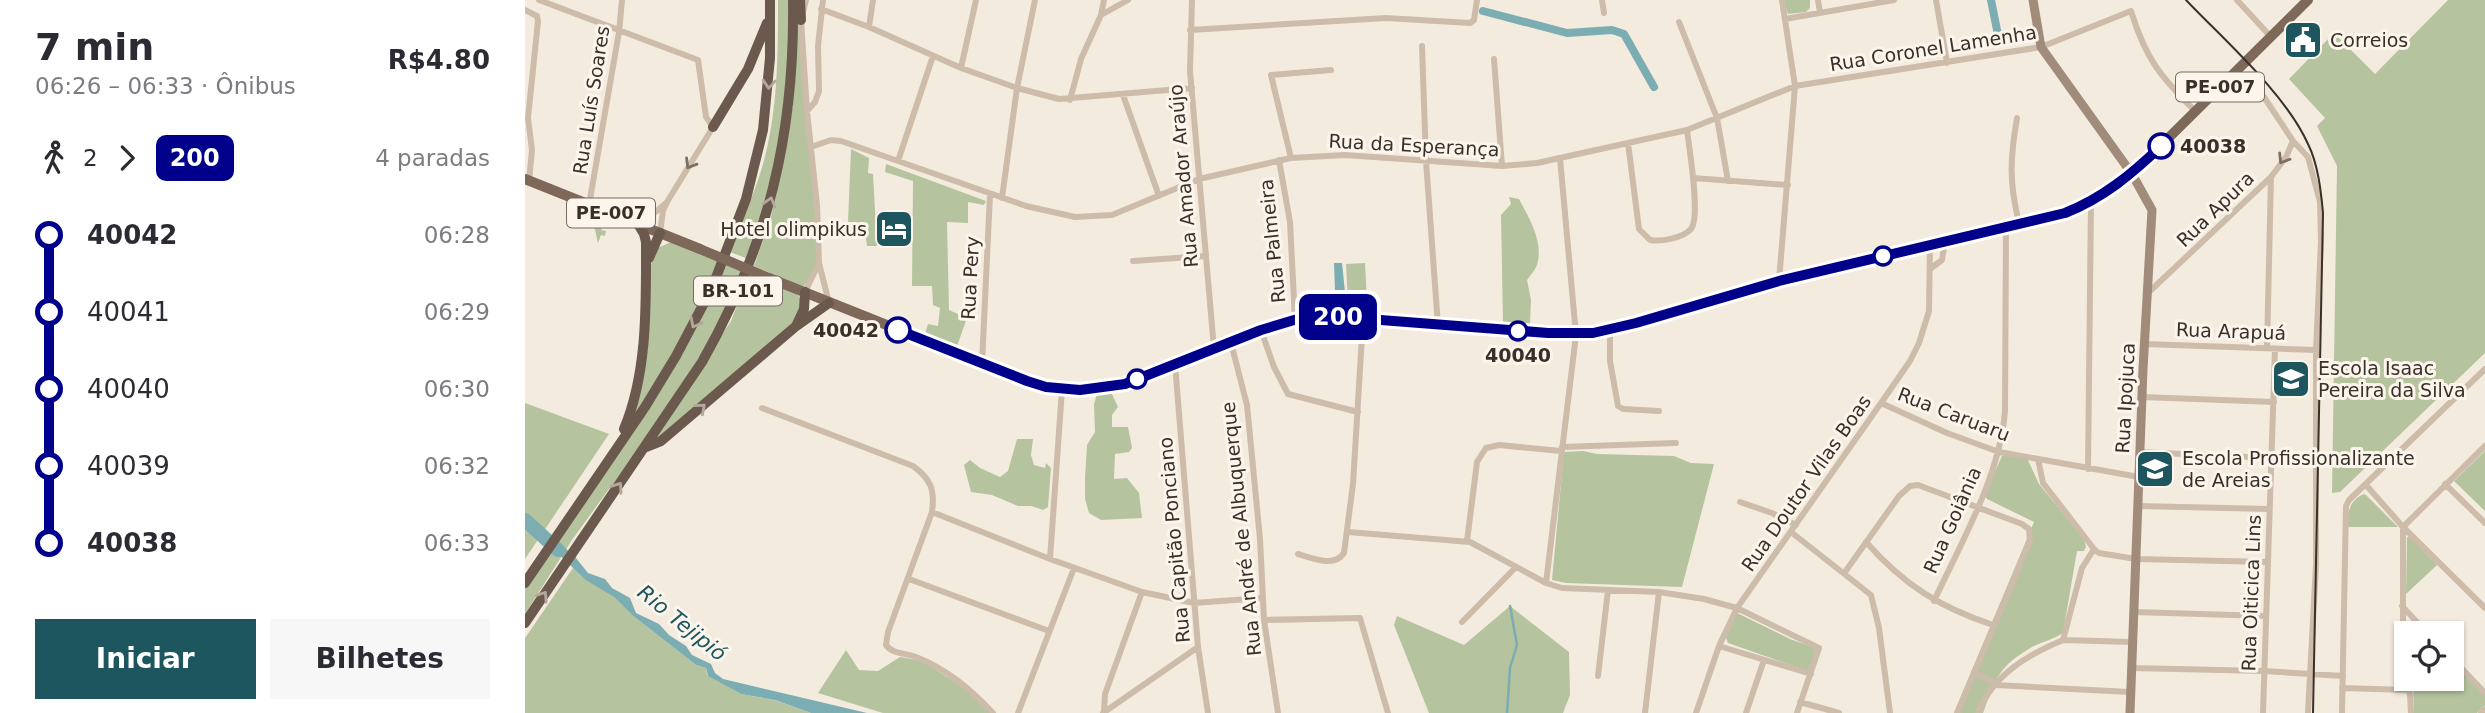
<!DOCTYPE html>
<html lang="pt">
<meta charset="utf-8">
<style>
:root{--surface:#fff;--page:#f7f7f7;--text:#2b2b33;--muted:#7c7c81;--accent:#1d565e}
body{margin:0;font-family:"DejaVu Sans",sans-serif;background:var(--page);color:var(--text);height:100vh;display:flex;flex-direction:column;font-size:26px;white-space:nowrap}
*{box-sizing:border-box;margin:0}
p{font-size:23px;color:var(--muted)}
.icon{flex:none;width:38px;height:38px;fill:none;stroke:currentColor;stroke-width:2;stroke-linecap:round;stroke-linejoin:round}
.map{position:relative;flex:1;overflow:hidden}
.side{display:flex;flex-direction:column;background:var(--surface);width:525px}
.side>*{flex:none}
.badge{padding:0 14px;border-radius:10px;font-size:24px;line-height:46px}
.controls{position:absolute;left:1869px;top:621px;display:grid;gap:14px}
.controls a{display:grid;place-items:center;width:70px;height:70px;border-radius:0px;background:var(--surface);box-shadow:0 2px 5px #0004;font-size:35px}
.map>.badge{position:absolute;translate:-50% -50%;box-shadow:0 0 0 4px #fff}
.legs{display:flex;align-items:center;gap:10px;height:77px;padding:0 35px;font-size:23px}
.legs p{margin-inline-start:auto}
.head{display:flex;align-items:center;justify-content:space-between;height:119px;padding:0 35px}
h1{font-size:38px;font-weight:700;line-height:52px}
.button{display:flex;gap:14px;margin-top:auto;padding:14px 35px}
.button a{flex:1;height:80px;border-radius:0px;background:var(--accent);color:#fff;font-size:28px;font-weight:700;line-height:80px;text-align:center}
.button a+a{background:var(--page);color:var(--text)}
ul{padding:0 35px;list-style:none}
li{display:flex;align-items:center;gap:24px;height:77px;font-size:26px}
li i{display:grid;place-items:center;width:10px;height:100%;margin:0 9px;background:currentColor}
li i::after{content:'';width:18px;height:18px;margin:-9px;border:5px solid;border-radius:50%;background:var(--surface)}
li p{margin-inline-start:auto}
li:first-child i{background:linear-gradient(#0000 50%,currentColor 0)}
li:last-child i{background:linear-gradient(currentColor 50%,#0000 0)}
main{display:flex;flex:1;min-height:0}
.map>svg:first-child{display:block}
.green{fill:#b5c49e}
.water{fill:#7cadb3}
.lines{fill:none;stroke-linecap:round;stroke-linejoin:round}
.stream{stroke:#7cadb3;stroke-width:2.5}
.canal{stroke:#7cadb3;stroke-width:8}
.river{stroke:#7cadb3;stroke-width:14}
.minor{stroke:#cdbcaa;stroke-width:6}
.secondary{stroke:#a18b7b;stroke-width:9}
.primary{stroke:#7d685a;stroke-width:10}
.trunk{stroke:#6c594d;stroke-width:10}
.tram{stroke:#3a302a;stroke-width:2}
.primary-bridge{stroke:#7d685a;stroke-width:10}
.oneway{stroke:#b4a79c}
.oneway2{stroke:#7c6f64}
.line-1-casing{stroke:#fff;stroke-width:16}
.line-1{stroke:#00008b;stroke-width:10}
.stop-1-dot{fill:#fff;stroke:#00008b;stroke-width:3.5}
.labels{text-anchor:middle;stroke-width:6;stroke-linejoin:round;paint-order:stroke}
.shield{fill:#fbf5ec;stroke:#746b64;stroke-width:2}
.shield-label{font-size:18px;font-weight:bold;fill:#3a302a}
.poi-label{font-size:19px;fill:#3a302a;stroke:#fbf5ec;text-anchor:start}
.street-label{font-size:19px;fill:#3a302a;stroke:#fbf5ec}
.stop-label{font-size:19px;font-weight:bold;fill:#3a302a;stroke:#fbf5ec;text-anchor:start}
.water-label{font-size:21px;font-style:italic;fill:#1d565e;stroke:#fbf5ec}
</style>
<main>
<section class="side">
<div class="head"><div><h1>7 min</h1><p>06:26 – 06:33 · Ônibus</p></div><b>R$4.80</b></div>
<div class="legs"><svg class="icon" aria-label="walk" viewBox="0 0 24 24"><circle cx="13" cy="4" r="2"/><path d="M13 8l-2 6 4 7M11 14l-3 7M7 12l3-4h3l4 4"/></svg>2<svg class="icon" aria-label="forward" viewBox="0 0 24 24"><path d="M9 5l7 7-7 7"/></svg><b class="badge" style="background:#00008b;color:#fff">200</b><p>4 paradas</p></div>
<ul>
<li><i style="color:#00008b"></i><b>40042</b><p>06:28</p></li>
<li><i style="color:#00008b"></i><span>40041</span><p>06:29</p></li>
<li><i style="color:#00008b"></i><span>40040</span><p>06:30</p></li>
<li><i style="color:#00008b"></i><span>40039</span><p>06:32</p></li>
<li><i style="color:#00008b"></i><b>40038</b><p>06:33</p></li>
</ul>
<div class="button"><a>Iniciar</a><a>Bilhetes</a></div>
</section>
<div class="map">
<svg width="1960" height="713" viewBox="0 0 1960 713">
<rect width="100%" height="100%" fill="#f4ebdf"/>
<path class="green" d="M253,0H265V28L258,131L226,260L205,252C215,225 227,199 236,171C253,116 253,57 253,0Z
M270,0H272L294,241L290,273L278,287L229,266L246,217L268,105Z
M1258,0H1285V8L1281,12L1263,14Z
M1923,0H1960V353L1815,492L1807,493L1812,166L1792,126L1800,118L1764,79L1809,33L1850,74Z
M326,149L344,158L343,173L348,174L352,246H342L339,223L323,222Z
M361,164L461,201L459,205L443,202V223L422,222L424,310L442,318L431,349L400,334L403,324L413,326L415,308L408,305L407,286H387L388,181L360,172Z
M984,197L994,199C1004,218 1019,242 1012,265C1010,270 1005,276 1002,280L1006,300L1005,325L978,324L976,215L986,204Z
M55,211L80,220L76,230L81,231L80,236L76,235L73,243C69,227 72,224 55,219L53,215Z
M146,242L197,261L149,351L107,419L128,250Z
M201,263L221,272L209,302L116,451L84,489L47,540L0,614V587L117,413Z
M840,263L842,302L823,303L821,264Z
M225,272L271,292L277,302L269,323L129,442L133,432L206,321Z
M586,392L593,407L587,415V427H603L607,448L604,452L590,454L589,479L602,478L614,493L617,518L576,520L564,513L560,499V478L562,445L570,432L569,404L572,394Z
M0,403L84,434L0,559Z
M492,439H508L506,455L509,465L520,468L521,463L526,468L523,507L518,510L506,506H493L467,495L446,492L439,465L445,460L455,468L475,477L483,471Z
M1058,451L1072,454L1149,456L1166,463L1189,464L1157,587L1041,583L1027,580L1039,452Z
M1960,451V511L1929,481Z
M1482,455L1502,458L1514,484L1559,539L1561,547L1559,551H1552L1538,633C1529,639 1517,642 1507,647C1473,667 1471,678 1458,713H1429L1509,522L1462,499L1459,495L1477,456Z
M1839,494L1841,495L1873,527H1822C1823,512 1824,500 1839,494Z
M1882,537H1885L1912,565L1881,594Z
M48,568L89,597L107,615L171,665L181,668L182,675L216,694L249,700L286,713H0V638Z
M985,606L1044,652L1045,695L1038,713H904L869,625L872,616L939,645Z
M1212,613L1265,639L1293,649L1283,671L1203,643L1201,638Z
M321,650L334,670L353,671L375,657L398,661L451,696L465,713H358L293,693Z
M1927,662L1960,696V705L1952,713H1889L1888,685L1881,684V679H1927Z"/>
<path class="water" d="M809,263H817L820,292H810Z
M23,532L51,558L63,573L80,579L87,588L105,598L111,613L134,624L144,635L161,646L167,655L186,664L190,673L198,679L342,713H286L250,700L216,694L183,676L181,668L171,665L107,615L89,597L61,580L16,538Z"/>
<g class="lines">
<path class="stream" d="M982,713L985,668L992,645L985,606"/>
<path class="canal" d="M1466,0L1474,40
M958,11L1042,33L1087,30L1099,34L1129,87"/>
<path class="river" d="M0,520L33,550"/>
<path class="minor" d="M14,0L173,60L181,117L188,127L142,202L138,211L135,233
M281,0L276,20L282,111L292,205L294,263L304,303
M667,0L665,71L689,349
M1077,0L1079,13
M1293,0L1295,13
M1411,0L1422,63
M1712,0L1746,37
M296,9L344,27L436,68L492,88L534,99L667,88
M0,10L12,16L13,21L3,118L7,150L4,181
M576,15L579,0
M1260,19L1369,0
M1154,22L1192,118L1203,181
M344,27L348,0
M665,30L861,18L945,23L949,20L952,0
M897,46L901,161L913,326
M969,59L977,166
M436,68L451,0
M1711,70L1739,97L1768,141L1783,157L1795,202L1796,241L1791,350V565L1783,713
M598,95L634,196
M545,100L556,59L576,15L603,0
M282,111L290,102L294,91L293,46L298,0
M1492,118C1485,159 1484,182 1494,223
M1103,143L1114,229L1125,240C1136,242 1158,238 1166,229C1176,217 1164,147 1162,130
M286,147L306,140L316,141L501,206L550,217L587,215L674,179L766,158L820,155L977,166L1012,163L1162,130L1270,86L1516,47L1606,11C1621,60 1636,77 1671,112
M766,158L746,75L806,70
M754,160L765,222L770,319
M373,161L408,56
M1168,178L1263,185
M477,198L492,88L510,0
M64,205L94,32L97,0
M108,221L127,215L141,203
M608,261L680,256
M1405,269L1417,260L1420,242
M1254,281L1270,86L1257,0
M280,292L294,263
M1624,292L1746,177L1761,157L1768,141
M736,330L749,367L763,394L833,412
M1085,330V361L1093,406L1098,409L1134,411
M706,343L722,405L735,539L739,620L753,713
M1619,344L1791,350
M1742,348L1746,177
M457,364L465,194
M650,364L673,647L683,713
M1617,397L1749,402
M1356,403L1422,433L1474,452L1614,477
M237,408L388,466C406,479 410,490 407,512L363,632L361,645C367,654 381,653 391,657C422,669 445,689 468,713
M1037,447L1151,443
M1615,452L1746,458
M1513,459L1518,483L1569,549L1574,553L1611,559L1743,562
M1563,469L1566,202
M1920,484L1960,523
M1841,485L1878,527L1960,608
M1215,502L1247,513L1271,525
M1613,506L1744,509
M407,512L525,559L617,592L669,603L737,598
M823,532L945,542L1021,583L1037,588L1134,592L1179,599L1212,608L1294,648L1272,713
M1266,532L1346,595L1354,628L1365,713
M942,541L952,462L961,448L974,445L1036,451
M1341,542C1379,585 1414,607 1468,625
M773,554C788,558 809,568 819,553L828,484L838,320
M525,559L537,389
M1320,572L1374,496L1385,486L1393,485L1497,524L1504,529L1505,541L1432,713
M384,579L524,631
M1021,583L1051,335L1035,158
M1409,601C1436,543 1475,476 1480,411L1481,226
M1877,606L1903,634
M1609,612L1741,616
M739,620L835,618L863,713
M937,622L991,567
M1887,634L1898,628
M1538,640L1557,568L1569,549
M1194,646L1286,674
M1927,658L1960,693
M1606,668L1739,671L1818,676
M1449,672L1471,685L1605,692
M1073,676L1083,590
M1817,688L1883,690
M1275,702L1314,713
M579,712L580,694L617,592
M493,713L549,568
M578,713L673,647
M1120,713L1134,592
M1171,713L1194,646L1212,608L1356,403L1385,361L1394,343L1404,311L1405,245
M1221,713L1239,660
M1453,713C1468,675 1502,655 1538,640L1607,642
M1738,713L1750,349
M1817,713L1821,506L1824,500L1960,369
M1886,713L1885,695L1878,666V527L1960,446
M1956,713L1960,709"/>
<path class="secondary" d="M1508,0L1516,47L1607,174L1627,210L1618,369L1605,713"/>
<path class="primary" d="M0,179L175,249
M244,278L502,381L521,387L555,390L600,384L736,330L779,317H817L1022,333H1067L1111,323L1254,281L1540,213L1566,202L1607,174L1783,0"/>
<path class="trunk" d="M275,0L276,20
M188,127L223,69L242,23
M124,258L135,233
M272,324L279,309L280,292
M99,429C123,372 121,303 121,242L119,234L113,224
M121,447L136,441L270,327L304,303
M0,583L120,407L151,356L187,288L221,199L238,130L245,58V0
M0,623L177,362C243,246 270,134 268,0"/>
<path class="tram" d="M1661,0C1700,41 1760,93 1783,144C1793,164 1796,191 1798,213L1788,713"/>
<path class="primary-bridge" d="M175,249L244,278"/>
</g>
<defs><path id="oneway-chevron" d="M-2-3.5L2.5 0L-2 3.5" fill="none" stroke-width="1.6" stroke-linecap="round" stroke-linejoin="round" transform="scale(1.75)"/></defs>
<g class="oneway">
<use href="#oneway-chevron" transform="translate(244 84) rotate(94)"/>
<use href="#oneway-chevron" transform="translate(245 202) rotate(-74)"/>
<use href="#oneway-chevron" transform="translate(170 323) rotate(117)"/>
<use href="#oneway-chevron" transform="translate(176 408) rotate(-41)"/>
<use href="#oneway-chevron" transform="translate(93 487) rotate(-55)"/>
<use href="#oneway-chevron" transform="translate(18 596) rotate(-56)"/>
</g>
<g class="oneway2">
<use href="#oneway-chevron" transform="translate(1758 159) rotate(122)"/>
<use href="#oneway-chevron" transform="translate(165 164) rotate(121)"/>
</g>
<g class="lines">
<defs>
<path id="line-1" d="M373,330L502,381L521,387L555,390L600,384L736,330L779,317H817L1023,333H1068L1111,323L1254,281L1540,213C1578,198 1607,174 1636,146"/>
</defs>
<use href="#line-1" class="line-1-casing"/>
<use href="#line-1" class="line-1"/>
</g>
<defs>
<symbol id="civic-square" viewBox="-11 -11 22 22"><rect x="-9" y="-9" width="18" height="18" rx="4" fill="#1d565e" stroke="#fbf5ec"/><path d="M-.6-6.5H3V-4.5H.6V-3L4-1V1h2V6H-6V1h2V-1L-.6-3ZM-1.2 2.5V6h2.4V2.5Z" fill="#fff"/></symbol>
<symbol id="hotel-square" viewBox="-11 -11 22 22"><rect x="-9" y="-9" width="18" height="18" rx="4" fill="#1d565e" stroke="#fbf5ec"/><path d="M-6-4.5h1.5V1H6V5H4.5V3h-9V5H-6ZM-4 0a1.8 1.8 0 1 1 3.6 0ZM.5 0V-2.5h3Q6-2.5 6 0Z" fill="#fff"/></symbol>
<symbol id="school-square" viewBox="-11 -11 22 22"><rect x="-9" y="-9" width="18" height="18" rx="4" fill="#1d565e" stroke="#fbf5ec"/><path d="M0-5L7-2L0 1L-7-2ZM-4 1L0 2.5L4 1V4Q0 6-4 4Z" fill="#fff"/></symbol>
</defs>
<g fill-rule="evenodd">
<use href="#civic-square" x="1756" y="18" width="44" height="44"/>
<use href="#hotel-square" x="347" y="207" width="44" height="44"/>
<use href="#school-square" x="1744" y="357" width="44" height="44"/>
<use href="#school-square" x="1608" y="447" width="44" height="44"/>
</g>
<g class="stop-1-dot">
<circle cx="1636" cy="146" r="12"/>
<circle cx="1358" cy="256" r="9"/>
<circle cx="373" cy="330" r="12"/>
<circle cx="993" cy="331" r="9"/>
<circle cx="612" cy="379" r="9"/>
</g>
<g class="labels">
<g class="shield">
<rect x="1651" y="72.5" width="88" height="29" rx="5"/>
<rect x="42" y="198.5" width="88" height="29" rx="5"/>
<rect x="169" y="276.5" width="88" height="29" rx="5"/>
</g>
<g class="shield-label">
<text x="1695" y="93">PE-007</text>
<text x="86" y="219">PE-007</text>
<text x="213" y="297">BR-101</text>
</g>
<g class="poi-label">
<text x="1805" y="47">Correios</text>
<text x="342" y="236" text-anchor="end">Hotel olimpikus</text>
<text x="1793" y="375">Escola Isaac<tspan x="1793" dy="22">Pereira da Silva</tspan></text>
<text x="1657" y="465">Escola Profissionalizante<tspan x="1657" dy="22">de Areias</tspan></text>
</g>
<g class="street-label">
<text transform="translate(1408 48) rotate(-9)" y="7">Rua Coronel Lamenha</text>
<text transform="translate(66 100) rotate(-81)" y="7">Rua Luís Soares</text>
<text transform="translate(889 145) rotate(3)" y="7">Rua da Esperança</text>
<text transform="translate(658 176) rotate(-95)" y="7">Rua Amador Araújo</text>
<text transform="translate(1690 209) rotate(-44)" y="7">Rua Apura</text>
<text transform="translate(747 241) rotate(-96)" y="7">Rua Palmeira</text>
<text transform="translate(445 278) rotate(-87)" y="7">Rua Pery</text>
<text transform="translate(1706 331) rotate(2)" y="7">Rua Arapuá</text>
<text transform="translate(1600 398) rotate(-87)" y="7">Rua Ipojuca</text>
<text transform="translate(1429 414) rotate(21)" y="7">Rua Caruaru</text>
<text transform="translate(1281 483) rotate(-55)" y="7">Rua Doutor Vilas Boas</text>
<text transform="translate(1427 520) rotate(-66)" y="7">Rua Goiânia</text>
<text transform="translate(716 529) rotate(-96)" y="7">Rua André de Albuquerque</text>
<text transform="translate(649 540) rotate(-95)" y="7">Rua Capitão Ponciano</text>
<text transform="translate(1726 593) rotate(-88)" y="7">Rua Oiticica Lins</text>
</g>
<g class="stop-label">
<text x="1655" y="153">40038</text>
<text x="354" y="337" text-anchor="end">40042</text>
<text x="993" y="362" text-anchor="middle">40040</text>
</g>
<g class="water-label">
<text transform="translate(157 623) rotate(39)" y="7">Rio Tejipió</text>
</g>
</g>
</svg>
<div class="controls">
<a><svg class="icon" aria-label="locate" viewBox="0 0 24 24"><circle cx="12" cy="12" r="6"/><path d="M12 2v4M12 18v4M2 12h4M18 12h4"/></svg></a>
</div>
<b class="badge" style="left:813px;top:317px;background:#00008b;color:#fff">200</b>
</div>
</main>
